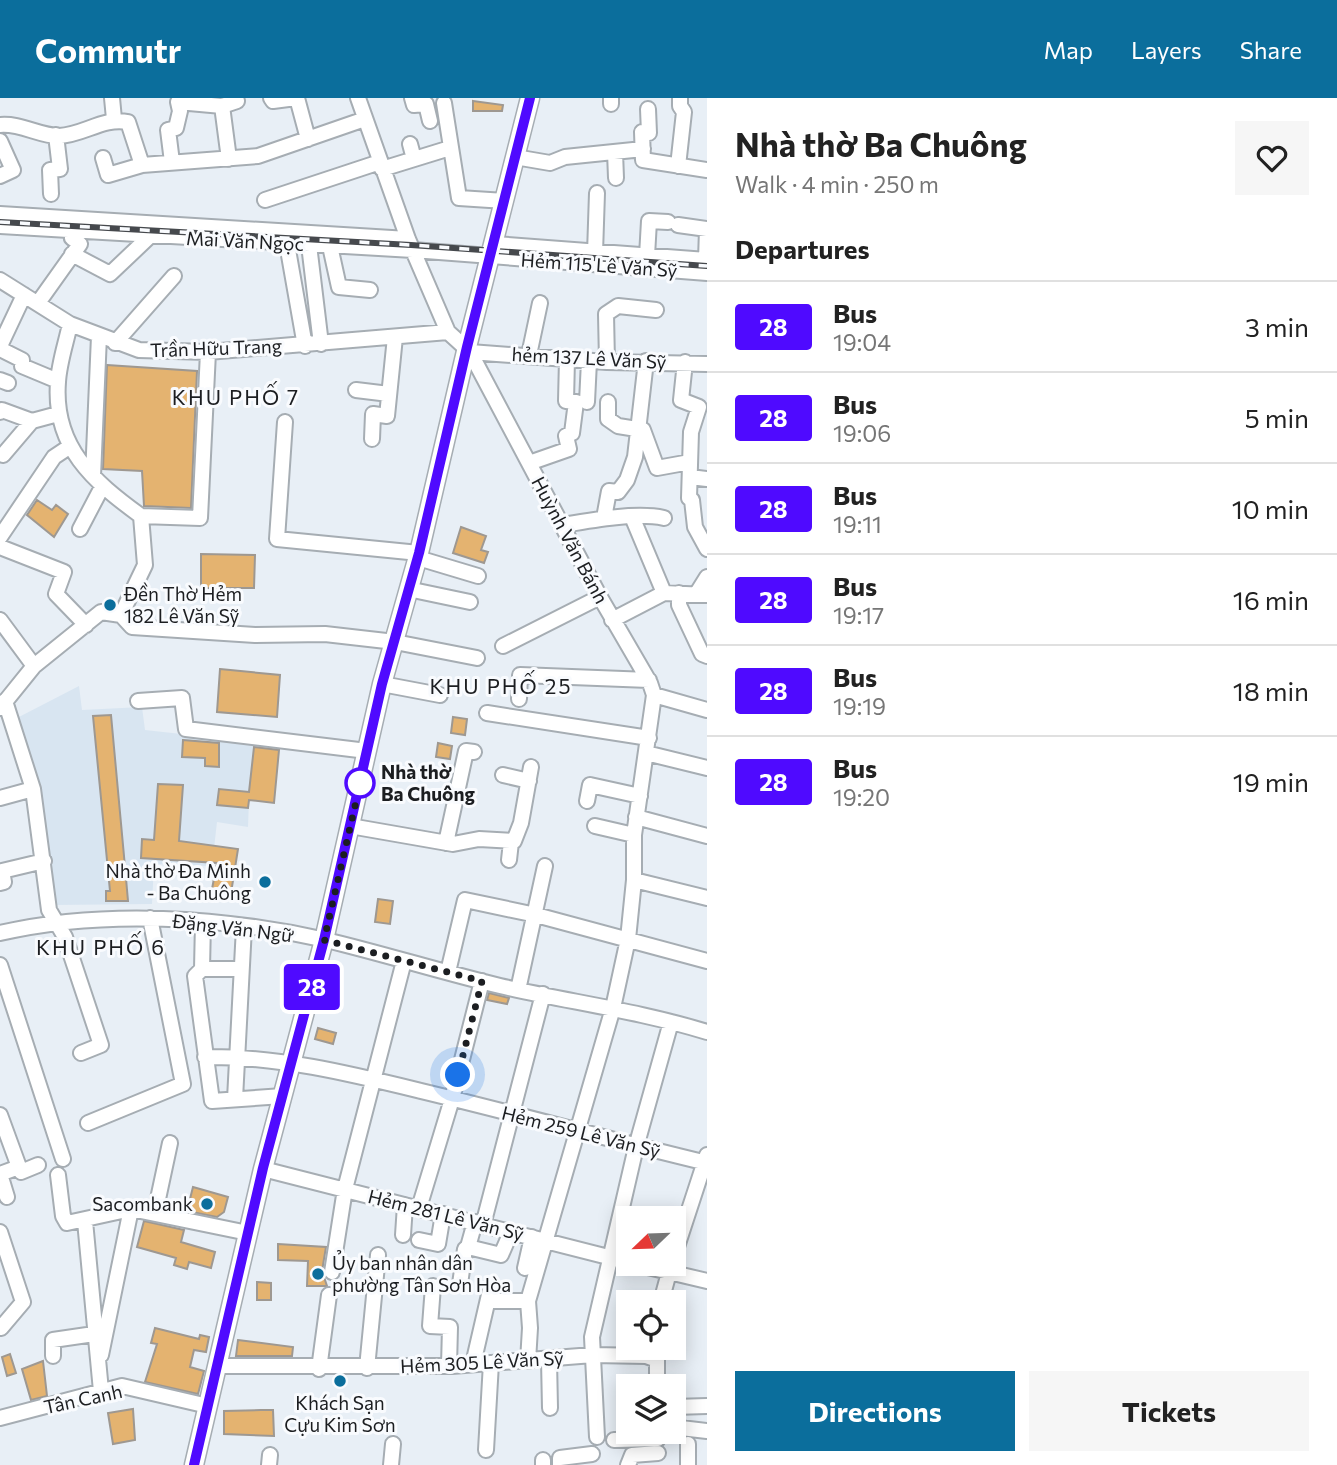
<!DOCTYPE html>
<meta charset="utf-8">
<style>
:root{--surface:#fff;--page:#f6f6f6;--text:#222;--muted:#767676;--line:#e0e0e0;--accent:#0b6e9c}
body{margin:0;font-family:Commissioner,sans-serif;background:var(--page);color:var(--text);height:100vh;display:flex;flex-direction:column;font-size:26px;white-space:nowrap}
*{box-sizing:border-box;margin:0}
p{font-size:23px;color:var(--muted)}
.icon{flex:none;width:38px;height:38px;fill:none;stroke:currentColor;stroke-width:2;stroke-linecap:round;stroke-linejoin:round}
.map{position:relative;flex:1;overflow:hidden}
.panel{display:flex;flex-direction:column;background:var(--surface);width:630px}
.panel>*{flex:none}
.badge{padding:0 14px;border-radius:5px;font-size:24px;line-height:46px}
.needle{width:46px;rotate:247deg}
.tools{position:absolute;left:616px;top:1108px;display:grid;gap:14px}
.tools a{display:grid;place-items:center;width:70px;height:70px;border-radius:0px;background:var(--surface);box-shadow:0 4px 18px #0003;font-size:35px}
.you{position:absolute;width:35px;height:35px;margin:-18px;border:5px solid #fff;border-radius:50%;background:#1a73e8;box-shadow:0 0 0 10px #1a73e833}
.map>.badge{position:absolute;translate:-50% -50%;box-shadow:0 0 0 4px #fff}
h2{padding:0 28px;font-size:26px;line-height:63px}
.round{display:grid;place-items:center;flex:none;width:74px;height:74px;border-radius:0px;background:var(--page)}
.headline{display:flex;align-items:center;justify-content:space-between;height:119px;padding:0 28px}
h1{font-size:33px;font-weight:700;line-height:52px}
.cta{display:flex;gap:14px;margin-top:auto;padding:14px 28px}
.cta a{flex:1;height:80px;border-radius:0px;background:var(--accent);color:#fff;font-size:28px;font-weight:700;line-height:80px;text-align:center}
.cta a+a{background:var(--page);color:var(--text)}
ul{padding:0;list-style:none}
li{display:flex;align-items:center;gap:21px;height:91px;padding:0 28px;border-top:2px solid var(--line)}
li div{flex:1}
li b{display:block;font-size:26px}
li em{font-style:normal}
li .badge{min-width:77px;font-weight:700;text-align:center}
header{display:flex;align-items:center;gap:42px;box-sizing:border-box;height:98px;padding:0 35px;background:var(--accent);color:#fff}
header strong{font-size:33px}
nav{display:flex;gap:38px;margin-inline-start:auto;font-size:24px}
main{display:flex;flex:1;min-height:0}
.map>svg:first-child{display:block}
.built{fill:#d8e5f1}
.building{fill:#e4b370;stroke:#9e9891;stroke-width:2}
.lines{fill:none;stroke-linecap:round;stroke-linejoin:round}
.minor-casing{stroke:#a6adb3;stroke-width:18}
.major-casing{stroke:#a6adb3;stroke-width:21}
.minor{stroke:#fff;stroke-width:14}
.major{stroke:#fff;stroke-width:18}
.rail-casing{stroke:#46494d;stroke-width:6}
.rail{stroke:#f9fbfe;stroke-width:3.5;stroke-dasharray:10;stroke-linecap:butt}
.line-casing{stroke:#fff;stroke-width:16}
.line{stroke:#4f0aff;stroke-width:10}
.walk{stroke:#1c1e21;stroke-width:7;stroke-dasharray:0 12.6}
.poi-dot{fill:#0b6e9c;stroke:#f9fbfe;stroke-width:2.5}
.stop-dot{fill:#fff;stroke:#4f0aff;stroke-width:3.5}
.labels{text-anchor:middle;stroke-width:6;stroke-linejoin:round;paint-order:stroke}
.street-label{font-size:19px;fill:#1c1e21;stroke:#f9fbfe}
.poi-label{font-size:19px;fill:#1c1e21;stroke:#f9fbfe;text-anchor:start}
.stop-label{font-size:19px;font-weight:bold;fill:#1c1e21;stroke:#f9fbfe;text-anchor:start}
.neighbourhood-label{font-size:21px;letter-spacing:2px;fill:#1c1e21;stroke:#f9fbfe}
</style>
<header>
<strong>Commutr</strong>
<nav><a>Map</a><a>Layers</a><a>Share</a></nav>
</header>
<main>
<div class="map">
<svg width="707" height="1367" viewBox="0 0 707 1367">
<rect width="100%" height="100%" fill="#e8eff6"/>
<path class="built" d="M79,588L82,612L142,609L145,632L280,647L274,705L249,702L248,729L217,724L212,768L154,766L152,806L53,807L39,686L17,620Z"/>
<path class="building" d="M473,3L503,7L502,13H473Z
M107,267L197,273L191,410L144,408L142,373L103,371Z
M37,402L52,412L56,407L68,416L54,439L27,417Z
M461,429L486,438L481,452L488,454L484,465L453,455Z
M201,456L255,457L254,490H201Z
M220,571L280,577L277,619L217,614Z
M111,617L124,758L128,803H106V793H110L93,618Z
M453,619L467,621L465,637L451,635Z
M183,642L219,645V669L205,668V660L182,659Z
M438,645L452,648L450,661L436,659Z
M254,649L279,652L274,705L249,702L248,710L217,707L219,691L249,694Z
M158,686L183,687L179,743L238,751L231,795L212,791L217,765L141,760L142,741L154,742Z
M378,801L393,803L390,826L375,824Z
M489,895L509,900L507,906L487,902Z
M318,930L336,935L333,946L315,941Z
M193,1089L228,1099L224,1114L217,1119L187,1113Z
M144,1123L184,1132L181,1144L215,1154L211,1170L189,1164L187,1171L174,1167L176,1160L137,1149Z
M278,1146L326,1149L322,1173L327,1188H307L308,1163L278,1162Z
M257,1184L271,1185V1202H257Z
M155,1230L199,1241L200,1237L209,1239L206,1254L194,1252L190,1269L204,1273L198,1296L145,1284L157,1246L151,1245Z
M238,1242L293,1249L292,1258H236Z
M10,1256L16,1275L7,1278L2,1259Z
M43,1263L47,1298L31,1302L22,1271Z
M133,1311L135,1342L113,1346L108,1315Z
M261,1312H273L274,1338L224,1336V1313Z"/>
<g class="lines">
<defs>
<path id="minor" d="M112,0L114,21
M271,0L273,3L296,0
M297,0L308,41
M358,0L408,141L448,234L470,254L600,499L650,585L654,597L634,737V782L628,841L613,910L528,1203L530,1230L528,1263
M412,0L414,7L426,6L430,23
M611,0V6
M444,5L459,100L505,103
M648,11L649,35L642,34L643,62L707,72
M0,27C21,25 39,38 59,38C84,37 103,19 128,24L142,67L258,58L365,21
M0,43L13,72L0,78
M410,46L414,61
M615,54L616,80
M515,59L550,65L565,59L643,51
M103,60L108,77L142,67
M229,61L222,8L237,3L236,0
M172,64L168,32L176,30L180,13L178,4L222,8
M678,68L684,14L680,8V0
M382,71L450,50
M51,96L50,72L60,71L56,37
M265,102L380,64
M0,116L408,141
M678,127L707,131
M0,128L413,152L707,175
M287,146L305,248
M495,146L707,162
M309,147L321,246
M330,148L339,189L370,192
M595,155L597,95
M72,156L110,176L150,138
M647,158L649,123L668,124
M706,162L707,131
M0,182L70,226L139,252L208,254L448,234
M38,205L80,146L72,140L74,134
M70,226C66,245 59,265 58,284C53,349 93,383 141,418
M115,245L174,178
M0,248L24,197
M0,251L22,262V268L58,283
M470,254L607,264L707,266
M529,257L540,205
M607,264L606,216L618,208L656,212
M685,264L681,302L699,309L691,334L689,400L692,402L695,429L707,451
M0,282L8,285
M356,292L389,296
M587,304L589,263
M608,304V321L618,328L643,332L657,370L690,364
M0,314L2,312L32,323
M285,324L277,441L419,455
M372,341L373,316L387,318L395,239
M3,357L32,323L58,316
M529,365L569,351L566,338L572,335L576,304L566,303L567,261
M93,378L99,238
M690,379L707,381
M141,418L200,420L208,254
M604,420L609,393L618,394L627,382L635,359L646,263
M633,421L664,495
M563,427C592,422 636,414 664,420
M80,431L102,389
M0,439L54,359L69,349
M0,449L64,474L56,496L86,527
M418,460L478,478
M408,491L470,504
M679,495V507L702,556L707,558
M697,495L707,479
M121,517L145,467L141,418
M0,522L34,568
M612,522L664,495L707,497
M503,548L600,499
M382,586L440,597
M654,597L707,612
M519,601L520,577L649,582
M5,603L33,691L49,812L65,839L101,947L81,955
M138,603L182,600L186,631L367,653
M0,610L34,568L101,514L121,517L132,529L255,537L325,536L395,544L477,560
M487,615L649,640
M646,655L707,670
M503,677L529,683
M0,700L33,691
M587,703L590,687L640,698
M636,719L707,738
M350,728L453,746L479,741L514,743L521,725L531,669
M595,728L634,737
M446,745L466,653L474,654
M509,762L511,744
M634,782L707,800
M0,785L4,784L2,773L44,763
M203,824L202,871L195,878L212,1003L283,998
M0,835C104,811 222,819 326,842C384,856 442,874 500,888C569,904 639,913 707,934
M0,867L63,1061
M202,871H241
M448,874L465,802L536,817L707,863
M518,892L545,768
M205,959C278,958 351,976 421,993C517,1016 611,1042 707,1065
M235,1001L244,829
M0,1017L19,1069L0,1076L7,1099
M88,1025L183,986L150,820
M19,1069L21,1074L38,1067
M263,1071L628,1164
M58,1077L63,1118L67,1125L131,1111L248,1135
M419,1110L452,1001L482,883
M155,1115L170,1045
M85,1123L101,1293
M483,1127L543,896
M0,1134L23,1204L1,1230
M403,1137L405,1107
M419,1142L438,1146L443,1116
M468,1149L501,1157L511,1134
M674,1158L707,1057
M635,1166L707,1183
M525,1170L532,1139
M332,1174L345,1091L404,863
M460,1186L465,1151L468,1149L475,1124
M433,1188L430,1228L450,1229L449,1268
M488,1203H528
M661,1204L671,1167
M101,1257L131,1111
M53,1258V1242L94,1236
M549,1262L550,1310
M473,1266L491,1188
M218,1268H452L593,1257L646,1258L657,1262V1288
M367,1270L378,1157
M319,1271L329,1197
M674,1309L707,1308
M674,1319L681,1330L707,1333
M0,1320L122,1288L208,1308
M597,1339L592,1239L636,1049L671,924
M614,1342L658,1341
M486,1352L491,1265
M543,1362V1367
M269,1367L270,1357
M391,1367L393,1346
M560,1367V1360L592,1356
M628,1367L632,1357L658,1355
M688,1367V1346"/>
<path id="major" d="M194,1367L263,1071L324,842L382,586L419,455L467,249L530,0"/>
</defs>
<use href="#minor" class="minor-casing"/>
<use href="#major" class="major-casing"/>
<use href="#minor" class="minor"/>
<use href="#major" class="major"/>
<defs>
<path id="rail" d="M0,124L411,147L707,168"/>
</defs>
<use href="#rail" class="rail-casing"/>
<use href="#rail" class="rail"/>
</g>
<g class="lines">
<defs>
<path id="line" d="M194,1367L263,1070L324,842L382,586L419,455L467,249L530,0"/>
</defs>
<use href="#line" class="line-casing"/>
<use href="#line" class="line"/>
<path class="walk" d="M360,685L362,678L324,842L482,883L458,977"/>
</g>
<g class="poi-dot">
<circle cx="110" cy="507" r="7"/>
<circle cx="265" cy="784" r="7"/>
<circle cx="207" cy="1106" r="7"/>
<circle cx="318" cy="1176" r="7"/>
<circle cx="340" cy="1283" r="7"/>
</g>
<circle class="stop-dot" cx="360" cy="685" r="14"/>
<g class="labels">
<g class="street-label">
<text transform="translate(245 143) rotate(3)" y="7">Mai Văn Ngọc</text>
<text transform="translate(599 167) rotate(4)" y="7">Hẻm 115 Lê Văn Sỹ</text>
<text transform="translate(216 250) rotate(-2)" y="7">Trần Hữu Trang</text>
<text transform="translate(589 260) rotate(3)" y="7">hẻm 137 Lê Văn Sỹ</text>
<text transform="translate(570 442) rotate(62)" y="7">Huỳnh Văn Bánh</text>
<text transform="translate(233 830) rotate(7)" y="7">Đặng Văn Ngữ</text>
<text transform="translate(581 1034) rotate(14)" y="7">Hẻm 259 Lê Văn Sỹ</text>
<text transform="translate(446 1117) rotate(14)" y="7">Hẻm 281 Lê Văn Sỹ</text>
<text transform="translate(482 1264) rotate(-3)" y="7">Hẻm 305 Lê Văn Sỹ</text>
<text transform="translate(83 1301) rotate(-12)" y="7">Tân Canh</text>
</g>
<g class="poi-label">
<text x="124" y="503">Đền Thờ Hẻm<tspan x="124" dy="22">182 Lê Văn Sỹ</tspan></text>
<text x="251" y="780" text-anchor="end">Nhà thờ Đa Minh<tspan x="251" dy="22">- Ba Chuông</tspan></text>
<text x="193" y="1113" text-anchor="end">Sacombank</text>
<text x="332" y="1172">Ủy ban nhân dân<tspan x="332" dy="22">phường Tân Sơn Hòa</tspan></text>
<text x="340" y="1312" text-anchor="middle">Khách Sạn<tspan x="340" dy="22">Cựu Kim Sơn</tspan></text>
</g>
<g class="stop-label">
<text x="381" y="681">Nhà thờ<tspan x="381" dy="22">Ba Chuông</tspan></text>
</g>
<g class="neighbourhood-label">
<text x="236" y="307">KHU PHỐ 7</text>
<text x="501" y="596">KHU PHỐ 25</text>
<text x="101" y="857">KHU PHỐ 6</text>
</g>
</g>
</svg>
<div class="tools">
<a><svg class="needle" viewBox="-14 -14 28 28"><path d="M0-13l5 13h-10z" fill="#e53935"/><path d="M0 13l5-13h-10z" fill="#767676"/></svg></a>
<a><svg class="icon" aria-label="locate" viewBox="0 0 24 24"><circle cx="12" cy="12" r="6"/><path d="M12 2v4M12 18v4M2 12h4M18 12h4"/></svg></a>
<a><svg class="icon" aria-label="layers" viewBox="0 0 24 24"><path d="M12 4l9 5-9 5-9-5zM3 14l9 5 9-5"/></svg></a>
</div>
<div class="you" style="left:458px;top:977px"></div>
<b class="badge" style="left:312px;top:889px;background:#4f0aff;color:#fff">28</b>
</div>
<section class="panel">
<div class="headline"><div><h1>Nhà thờ Ba Chuông</h1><p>Walk · 4 min · 250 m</p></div><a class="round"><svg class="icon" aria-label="heart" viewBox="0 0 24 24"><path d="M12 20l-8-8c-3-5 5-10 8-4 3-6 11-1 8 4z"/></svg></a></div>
<h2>Departures</h2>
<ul>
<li><span class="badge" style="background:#4f0aff;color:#fff">28</span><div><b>Bus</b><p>19:04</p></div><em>3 min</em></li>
<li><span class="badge" style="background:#4f0aff;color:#fff">28</span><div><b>Bus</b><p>19:06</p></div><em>5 min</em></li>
<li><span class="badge" style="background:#4f0aff;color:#fff">28</span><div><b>Bus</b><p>19:11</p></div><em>10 min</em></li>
<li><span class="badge" style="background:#4f0aff;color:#fff">28</span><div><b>Bus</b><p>19:17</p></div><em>16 min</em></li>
<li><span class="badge" style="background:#4f0aff;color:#fff">28</span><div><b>Bus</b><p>19:19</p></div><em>18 min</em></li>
<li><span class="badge" style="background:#4f0aff;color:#fff">28</span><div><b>Bus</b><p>19:20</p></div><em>19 min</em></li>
</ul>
<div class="cta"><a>Directions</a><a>Tickets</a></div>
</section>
</main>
